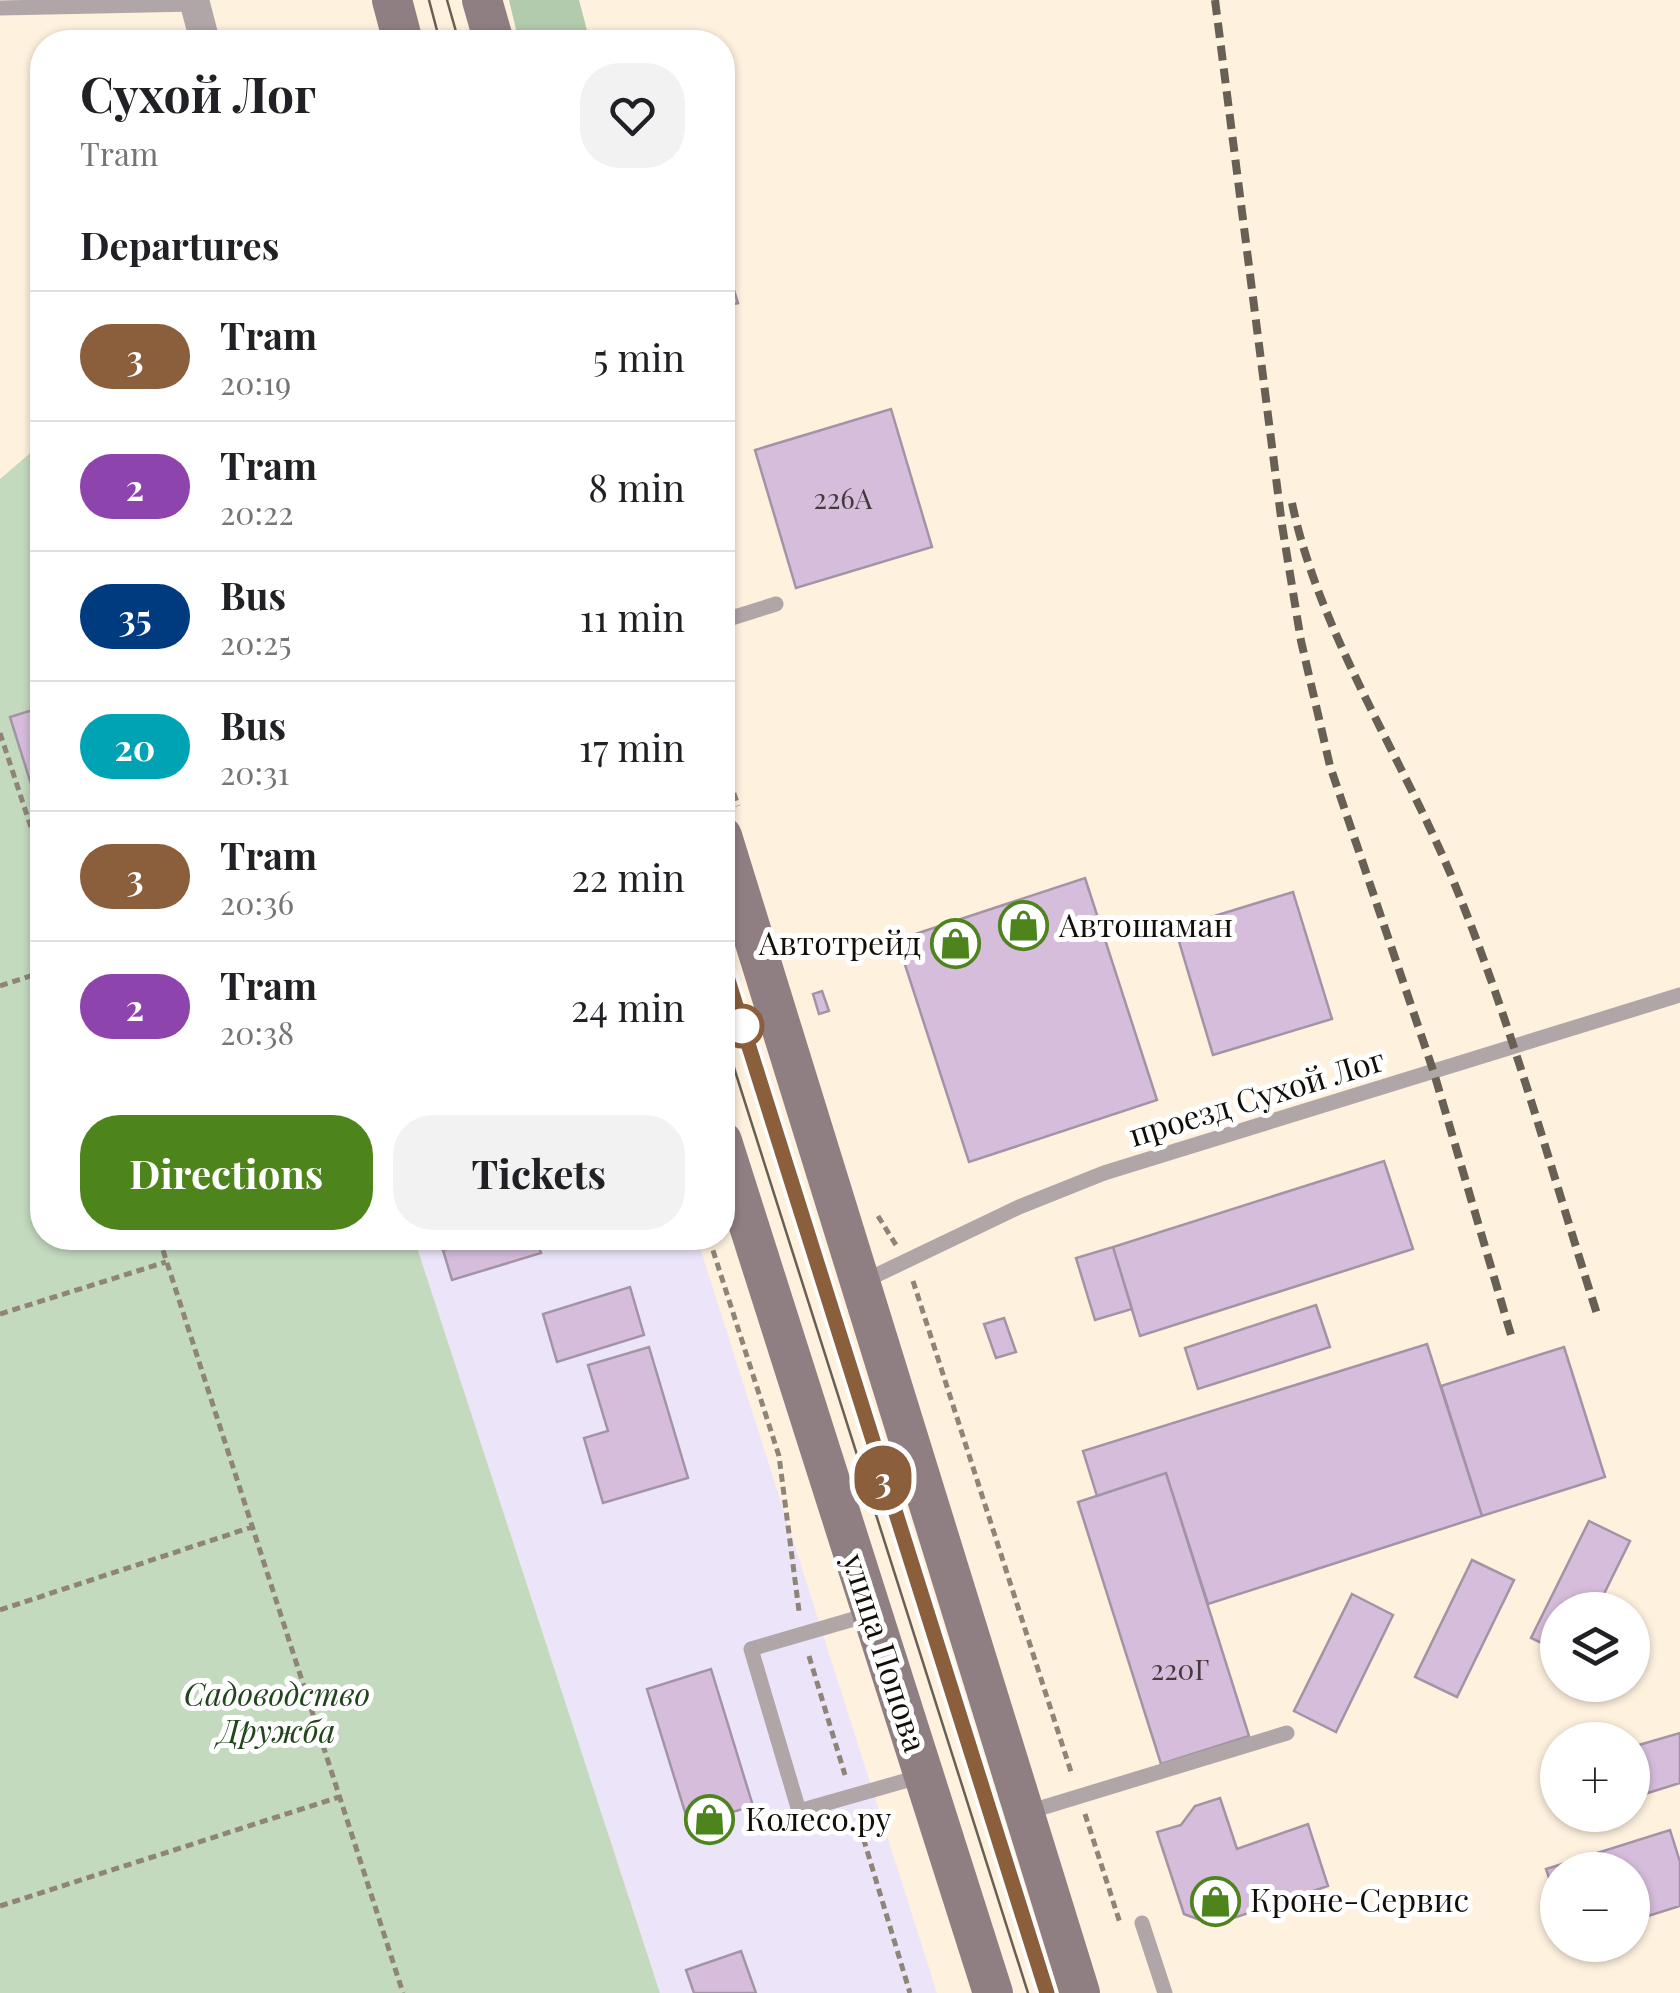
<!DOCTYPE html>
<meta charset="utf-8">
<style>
:root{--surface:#fff;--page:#f2f2f2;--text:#202124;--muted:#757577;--line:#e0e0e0;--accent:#4d841c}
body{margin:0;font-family:"Playfair Display",serif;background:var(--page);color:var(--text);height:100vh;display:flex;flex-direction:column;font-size:38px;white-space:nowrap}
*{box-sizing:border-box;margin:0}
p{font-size:32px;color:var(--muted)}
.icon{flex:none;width:55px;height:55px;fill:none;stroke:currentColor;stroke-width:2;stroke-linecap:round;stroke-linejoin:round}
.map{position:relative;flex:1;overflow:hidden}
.panel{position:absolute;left:30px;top:30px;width:705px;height:1220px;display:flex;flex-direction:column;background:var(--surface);border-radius:40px;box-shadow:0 2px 8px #0004}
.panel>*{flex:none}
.badge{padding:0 20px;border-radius:32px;font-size:35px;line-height:65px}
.tools{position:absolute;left:1540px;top:1592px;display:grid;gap:20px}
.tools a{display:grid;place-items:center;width:110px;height:110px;border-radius:50%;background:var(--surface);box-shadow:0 2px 8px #0004;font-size:50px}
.map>.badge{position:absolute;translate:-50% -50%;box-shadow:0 0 0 5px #fff}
h2{padding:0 50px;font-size:38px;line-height:90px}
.round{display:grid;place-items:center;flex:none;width:105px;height:105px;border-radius:40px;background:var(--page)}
.overview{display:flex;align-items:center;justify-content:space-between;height:170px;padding:0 50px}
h1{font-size:48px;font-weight:700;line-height:75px}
.button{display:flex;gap:20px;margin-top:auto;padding:20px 50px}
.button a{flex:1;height:115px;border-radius:40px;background:var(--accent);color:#fff;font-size:40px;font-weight:700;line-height:115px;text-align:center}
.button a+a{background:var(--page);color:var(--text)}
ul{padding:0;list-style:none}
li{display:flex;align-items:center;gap:30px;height:130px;padding:0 50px;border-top:2px solid var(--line)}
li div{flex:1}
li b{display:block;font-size:38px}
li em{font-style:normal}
li .badge{min-width:110px;font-weight:700;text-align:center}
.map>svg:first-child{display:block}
.commercial{fill:#ece5fa}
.green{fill:#c3dabe}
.forest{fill:#b1cbac}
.building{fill:#d6bddc;stroke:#a294a5;stroke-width:2.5}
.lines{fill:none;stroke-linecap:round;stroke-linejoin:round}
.path{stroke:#8e8578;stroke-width:5;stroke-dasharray:8 5;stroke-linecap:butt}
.lane{stroke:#b0a5a7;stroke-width:15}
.street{stroke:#b0a5a7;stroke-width:30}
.secondary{stroke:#8f7f83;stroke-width:40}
.tram{stroke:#686055;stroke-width:2.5}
.rail{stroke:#686055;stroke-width:8;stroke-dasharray:15 8;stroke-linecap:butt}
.line-casing{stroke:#fff;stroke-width:22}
.line{stroke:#8b5e3c;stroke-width:15}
.stop-dot{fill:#fff;stroke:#8b5e3c;stroke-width:5}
.labels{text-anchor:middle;stroke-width:10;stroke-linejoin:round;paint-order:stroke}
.number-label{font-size:28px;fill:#443a3d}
.poi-label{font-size:32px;fill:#130e08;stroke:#fff;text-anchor:start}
.street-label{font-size:32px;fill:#130e08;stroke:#fff}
.park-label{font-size:32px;font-style:italic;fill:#22461b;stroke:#fff}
</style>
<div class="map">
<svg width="1680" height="1993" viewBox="0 0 1680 1993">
<rect width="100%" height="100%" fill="#fef1de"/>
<path class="commercial" d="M414,1238H697L937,1993H660Z"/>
<path class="green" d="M42,443V1238H414L660,1993H0V479Z"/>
<path class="forest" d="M509,0H579L590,42H519Z"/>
<path class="building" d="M722,252L738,303L722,307Z
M891,409L932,547L796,588L755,450Z
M42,707V798L36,800L10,717Z
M1085,878L1157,1100L969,1162L897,940Z
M1293,892L1332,1019L1213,1055L1175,928Z
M822,991L829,1011L819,1014L813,994Z
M1384,1161L1413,1249L1140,1336L1113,1247Z
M486,1238H536L541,1253L452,1280L443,1250Z
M1113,1247L1132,1309L1095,1320L1076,1258Z
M630,1287L644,1335L557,1362L543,1314Z
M1316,1305L1330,1347L1198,1389L1185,1348Z
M1004,1318L1016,1352L996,1358L984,1324Z
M1427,1344L1482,1516L1208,1604L1166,1473L1097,1496L1083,1451Z
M649,1347L688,1478L603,1503L584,1438L608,1431L588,1365Z
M1564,1347L1605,1477L1482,1516L1441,1386Z
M1166,1473L1249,1736L1161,1764L1078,1502Z
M1589,1521L1630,1541L1596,1610H1558V1651L1531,1638Z
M1472,1560L1514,1580L1457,1697L1415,1677Z
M1352,1594L1393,1615L1336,1732L1294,1711Z
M711,1669L753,1806L689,1825L647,1689Z
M1680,1733V1783L1632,1798V1747Z
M1220,1798L1237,1849L1308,1824L1328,1886L1213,1925L1184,1914L1157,1832L1181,1825L1195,1806Z
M1670,1830L1680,1862V1906L1632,1921V1870H1558V1904L1546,1869Z
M741,1951L756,1993H694L686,1970Z"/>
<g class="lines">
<path class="path" d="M0,733L42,861
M722,756L738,806
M0,986L42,972
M878,1216L896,1245
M159,1238L403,1993
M709,1238L779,1456L799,1611
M913,1281L1072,1775
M0,1314L166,1262
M0,1610L252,1527
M809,1656L845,1775
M856,1814L910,1993
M1085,1814L1120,1923
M0,1906L339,1797"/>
<path class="lane" d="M0,8L195,4
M722,621L776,604
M860,1283L1019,1207L1104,1173L1680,995
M871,1614L751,1649L799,1811L922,1776
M1028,1812L1287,1733
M1142,1923L1165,1993"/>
<path class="street" d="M194,0L205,42"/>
<path class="secondary" d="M392,0L403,42
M482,0L494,42
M722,836L1080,1993
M722,1141L993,1993"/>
<path class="tram" d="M429,0L440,42
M447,0L459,42
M722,961L1047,1993
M722,1030L1028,1993"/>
<path class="rail" d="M1215,0L1282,525L1301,641L1330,766L1434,1073L1511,1335
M1292,503C1319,632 1402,757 1453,880C1511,1021 1551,1170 1597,1314"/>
</g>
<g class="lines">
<defs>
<path id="line" d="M722,961L1047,1993"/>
</defs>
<use href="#line" class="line-casing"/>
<use href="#line" class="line"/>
</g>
<defs>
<symbol id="shop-ring" viewBox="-11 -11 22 22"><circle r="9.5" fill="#fff" stroke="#4d841c" stroke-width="1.5"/><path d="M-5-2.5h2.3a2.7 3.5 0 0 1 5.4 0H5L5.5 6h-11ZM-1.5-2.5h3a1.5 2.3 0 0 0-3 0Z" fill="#4d841c"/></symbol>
</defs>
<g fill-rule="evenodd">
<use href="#shop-ring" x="996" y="898" width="55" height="55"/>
<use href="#shop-ring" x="928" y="916" width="55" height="55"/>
<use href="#shop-ring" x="682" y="1792" width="55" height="55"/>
<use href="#shop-ring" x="1188" y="1874" width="55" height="55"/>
</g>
<circle class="stop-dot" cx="742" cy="1026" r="20"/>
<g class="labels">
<g class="number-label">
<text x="843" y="509">226А</text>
<text x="1180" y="1680">220Г</text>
</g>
<g class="poi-label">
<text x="1059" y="937">Автошаман</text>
<text x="921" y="955" text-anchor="end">Автотрейд</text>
<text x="745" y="1831">Колесо.ру</text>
<text x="1250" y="1912">Кроне-Сервис</text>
</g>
<g class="street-label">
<text transform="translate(1257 1098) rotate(-17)" y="11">проезд Сухой Лог</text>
<text transform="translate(884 1653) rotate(72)" y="11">улица Попова</text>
</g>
<g class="park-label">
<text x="277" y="1706">Садоводство<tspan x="277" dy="37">Дружба</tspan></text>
</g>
</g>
</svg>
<div class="tools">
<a><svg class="icon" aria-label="layers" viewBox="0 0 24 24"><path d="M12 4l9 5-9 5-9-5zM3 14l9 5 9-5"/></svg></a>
<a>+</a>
<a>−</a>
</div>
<b class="badge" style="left:883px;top:1478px;background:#8b5e3c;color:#fff">3</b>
<section class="panel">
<div class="overview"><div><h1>Сухой Лог</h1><p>Tram</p></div><a class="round"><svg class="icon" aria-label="heart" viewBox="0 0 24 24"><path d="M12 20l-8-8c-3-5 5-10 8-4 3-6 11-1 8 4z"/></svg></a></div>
<h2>Departures</h2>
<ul>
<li><span class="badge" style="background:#8b5e3c;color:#fff">3</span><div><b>Tram</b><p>20:19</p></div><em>5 min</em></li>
<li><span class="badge" style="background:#8e44ad;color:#fff">2</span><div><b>Tram</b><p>20:22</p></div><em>8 min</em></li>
<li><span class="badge" style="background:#003b80;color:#fff">35</span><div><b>Bus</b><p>20:25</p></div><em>11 min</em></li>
<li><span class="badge" style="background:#00a3b4;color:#fff">20</span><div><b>Bus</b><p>20:31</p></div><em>17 min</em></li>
<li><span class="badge" style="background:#8b5e3c;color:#fff">3</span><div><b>Tram</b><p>20:36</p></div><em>22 min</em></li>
<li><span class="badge" style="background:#8e44ad;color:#fff">2</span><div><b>Tram</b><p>20:38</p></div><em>24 min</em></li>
</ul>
<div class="button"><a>Directions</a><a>Tickets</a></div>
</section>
</div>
